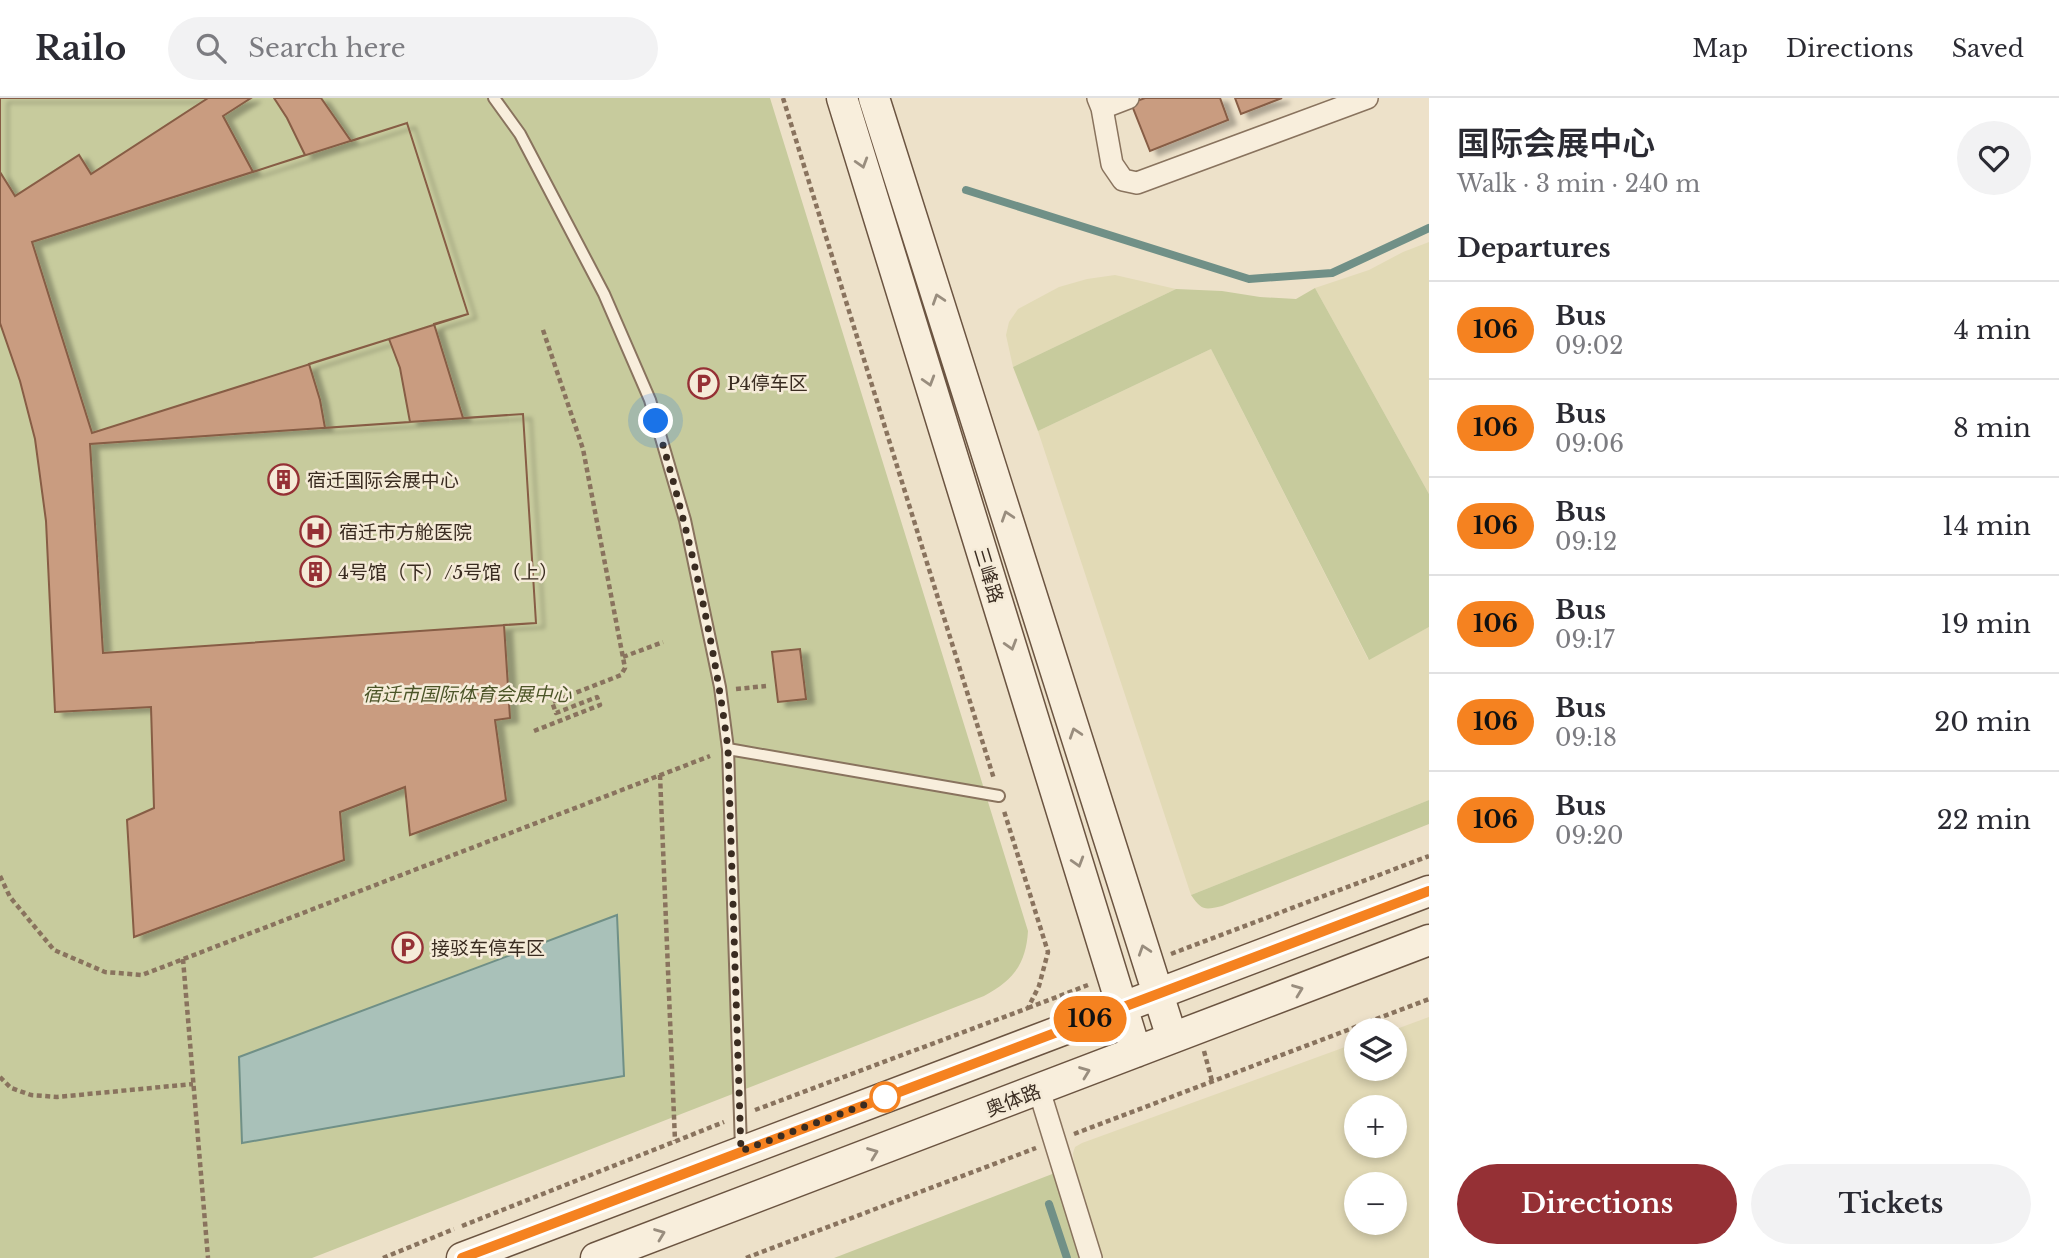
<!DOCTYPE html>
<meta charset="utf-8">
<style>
:root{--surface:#fff;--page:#f2f2f3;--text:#2b2b33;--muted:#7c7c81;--line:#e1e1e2;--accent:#953035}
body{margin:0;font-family:"Libre Baskerville","Noto Sans SC",serif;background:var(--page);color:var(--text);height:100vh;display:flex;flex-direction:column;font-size:26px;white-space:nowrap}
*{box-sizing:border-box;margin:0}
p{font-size:23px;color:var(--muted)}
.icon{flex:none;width:38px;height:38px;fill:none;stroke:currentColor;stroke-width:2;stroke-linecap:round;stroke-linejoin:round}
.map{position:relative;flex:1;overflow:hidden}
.panel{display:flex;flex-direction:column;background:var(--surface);width:630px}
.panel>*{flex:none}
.badge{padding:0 14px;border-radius:23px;font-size:24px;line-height:46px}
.fabs{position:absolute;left:1344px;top:920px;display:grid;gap:14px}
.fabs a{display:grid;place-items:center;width:63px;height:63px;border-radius:50%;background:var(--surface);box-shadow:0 4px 10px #0003;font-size:35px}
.you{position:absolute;width:35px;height:35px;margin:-18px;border:5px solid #fff;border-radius:50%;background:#1a73e8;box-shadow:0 0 0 10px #1a73e833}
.map>.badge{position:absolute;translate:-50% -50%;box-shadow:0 0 0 4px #fff}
h2{padding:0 28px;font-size:26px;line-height:63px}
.round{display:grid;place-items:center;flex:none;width:74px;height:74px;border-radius:37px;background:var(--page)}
.overview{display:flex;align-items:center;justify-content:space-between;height:119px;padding:0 28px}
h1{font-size:33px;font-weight:600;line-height:52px}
.primary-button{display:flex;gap:14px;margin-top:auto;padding:14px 28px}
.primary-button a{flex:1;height:80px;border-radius:42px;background:var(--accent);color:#fff;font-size:28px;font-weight:600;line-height:80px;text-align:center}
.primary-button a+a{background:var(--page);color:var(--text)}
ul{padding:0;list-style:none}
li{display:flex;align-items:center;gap:21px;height:98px;padding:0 28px;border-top:2px solid var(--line)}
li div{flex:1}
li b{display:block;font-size:26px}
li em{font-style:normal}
li .badge{min-width:77px;font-weight:700;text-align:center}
header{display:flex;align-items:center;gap:42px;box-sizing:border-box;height:98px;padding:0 35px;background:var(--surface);border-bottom:2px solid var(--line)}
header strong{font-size:33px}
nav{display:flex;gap:38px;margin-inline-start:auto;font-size:24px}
.search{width:490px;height:63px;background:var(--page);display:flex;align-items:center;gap:18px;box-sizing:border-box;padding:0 24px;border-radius:38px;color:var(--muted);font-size:26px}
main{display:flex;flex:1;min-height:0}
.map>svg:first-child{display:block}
.farmland{fill:#e2dab6;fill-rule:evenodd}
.green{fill:#c7cb9d}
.water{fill:#a9c1b9;stroke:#709087;stroke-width:2}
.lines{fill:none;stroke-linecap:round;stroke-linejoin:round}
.stream{stroke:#709087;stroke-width:8}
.building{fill:#c99c80;stroke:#875d45;stroke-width:2;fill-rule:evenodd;filter:url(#shadow)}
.lane-casing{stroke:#89735e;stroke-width:14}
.street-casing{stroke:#89735e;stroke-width:24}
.secondary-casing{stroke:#6b5441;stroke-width:33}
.path{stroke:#89735e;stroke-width:4.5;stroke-dasharray:5 3.5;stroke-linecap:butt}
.lane{stroke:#f8eedc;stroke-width:10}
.street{stroke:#f8eedc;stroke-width:21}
.secondary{stroke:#f8eedc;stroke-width:30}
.oneway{stroke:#998d7e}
.line-casing{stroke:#fff;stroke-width:16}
.line{stroke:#f58220;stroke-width:10}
.walk{stroke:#3a2c21;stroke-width:7;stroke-dasharray:0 12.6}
.stop-dot{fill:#fff;stroke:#f58220;stroke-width:3.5}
.labels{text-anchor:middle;stroke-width:5;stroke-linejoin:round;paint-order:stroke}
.poi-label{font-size:19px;fill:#3a2c21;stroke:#f5ebd8;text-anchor:start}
.street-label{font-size:19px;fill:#3a2c21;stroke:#f5ebd8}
.park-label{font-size:19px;font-style:italic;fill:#4c5528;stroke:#f5ebd8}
</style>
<header>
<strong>Railo</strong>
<div class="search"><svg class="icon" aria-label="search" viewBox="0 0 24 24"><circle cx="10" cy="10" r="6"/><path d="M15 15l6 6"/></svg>Search here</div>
<nav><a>Map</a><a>Directions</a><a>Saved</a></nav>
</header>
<main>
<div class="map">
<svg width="1429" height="1160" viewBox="0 0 1429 1160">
<defs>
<filter id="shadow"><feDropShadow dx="8" dy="4.5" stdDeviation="2" flood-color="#0004"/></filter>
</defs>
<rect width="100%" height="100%" fill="#ede1c9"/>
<path class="farmland" d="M1429,144V396L1315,190L1369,172L1403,154Z
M1115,177L1176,191L1013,269L1006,237L1009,224L1018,211L1059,189L1087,181Z
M1211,251L1368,561L1429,529V702L1191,797L1038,333Z
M1429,919V1160H1095L1076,1099L1073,1055L1075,1049L1082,1045L1356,945V971H1395V933H1391ZM1356,1010H1395V1048H1356ZM1356,1087H1395V1125H1356Z"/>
<path class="green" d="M0,0H770L1028,833C1026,866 1013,883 984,898L312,1160H0Z
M1315,190L1429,396V529L1369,562L1211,251L1038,333L1013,269L1176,191L1222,193L1260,199L1296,201Z
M1429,702V726L1222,808C1205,812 1202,813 1191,797Z
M1060,1073L1086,1160H834Z"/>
<path class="water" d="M617,817L624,978L242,1045L239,959Z"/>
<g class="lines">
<path class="stream" d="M966,92L1249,181L1332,175L1429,130
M1049,1106L1067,1160"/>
</g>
<path class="building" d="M0,0H251L223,18L253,74L305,57L287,20L274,0H321L351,43L407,25L468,216L434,226L463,320L523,316L536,525L504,527L510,620L495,622L506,702L410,737L405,689L340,714L344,762L134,839L127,722L154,710L151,609L55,614L46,423L35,341L20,283L0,225ZM389,241L400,270L410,324L325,330L320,302L309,266Z
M0,0H208L91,76L79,57L15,98L0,74Z
M1145,0H1220L1228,22L1150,53L1131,5Z
M1235,0H1282L1241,16Z
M407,25L468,216L92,335L32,144Z
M523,316L536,525L103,555L90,346Z
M800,551L806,601L778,604L772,554Z"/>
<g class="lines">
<defs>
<path id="lane" d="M494,0L520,36L604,196L650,302L685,422L720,589L728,651L741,1050
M728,651L999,698"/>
<path id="street" d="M1098,0L1102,10L1112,66L1123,82L1137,85L1367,0
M1102,10L1128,0
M1039,992L1091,1160"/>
<path id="secondary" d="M842,0L1136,954
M874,0L1172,940
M462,1160L1429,793
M596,1160L1429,842"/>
</defs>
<use href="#lane" class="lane-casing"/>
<use href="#street" class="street-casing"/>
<use href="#secondary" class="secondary-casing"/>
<path class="path" d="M783,0L994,681
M623,559L663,544
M736,591L766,588
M534,633L600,607L597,599L556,615L552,604L616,579L621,577L625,570L583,351L542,229
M660,677L675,1043
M0,778L10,799L54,852L105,874L142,877L710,658
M1171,856L1429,758
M183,861L208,1160
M1028,910L1088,887
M1204,953L1212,983
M0,979L11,990L31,997L57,999L193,986
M755,1012L1028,910L1039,888L1048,854L1004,713
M1074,1036L1429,901
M462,1128L724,1024
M383,1160L454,1131
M746,1160L1036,1050"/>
<use href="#lane" class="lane"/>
<use href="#street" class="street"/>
<use href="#secondary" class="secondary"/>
</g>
<defs><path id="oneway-chevron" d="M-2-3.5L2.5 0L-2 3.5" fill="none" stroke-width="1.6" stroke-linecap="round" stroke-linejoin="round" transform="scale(1.75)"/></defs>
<g class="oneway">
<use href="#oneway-chevron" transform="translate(862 65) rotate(73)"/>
<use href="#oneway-chevron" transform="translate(938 201) rotate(-108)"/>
<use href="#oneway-chevron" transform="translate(929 283) rotate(73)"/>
<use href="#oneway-chevron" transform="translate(1007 418) rotate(-108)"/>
<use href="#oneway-chevron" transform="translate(1011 547) rotate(73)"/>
<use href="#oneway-chevron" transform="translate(1075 635) rotate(-108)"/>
<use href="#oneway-chevron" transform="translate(1078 764) rotate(73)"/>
<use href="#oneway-chevron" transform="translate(1144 852) rotate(-108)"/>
<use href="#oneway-chevron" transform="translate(1298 892) rotate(-21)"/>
<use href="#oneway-chevron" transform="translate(1085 974) rotate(-21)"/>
<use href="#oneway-chevron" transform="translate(873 1055) rotate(-21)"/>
<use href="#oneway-chevron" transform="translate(660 1136) rotate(-21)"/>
</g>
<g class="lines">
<defs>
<path id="line" d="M462,1160L1429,793"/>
</defs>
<use href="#line" class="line-casing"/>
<use href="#line" class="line"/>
<path class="walk" d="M656,323C688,431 714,540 728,651L741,1053L888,998L885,999"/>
</g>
<defs>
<symbol id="parking-ring" viewBox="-11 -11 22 22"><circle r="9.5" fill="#f5ebd8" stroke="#953035" stroke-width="1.5"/><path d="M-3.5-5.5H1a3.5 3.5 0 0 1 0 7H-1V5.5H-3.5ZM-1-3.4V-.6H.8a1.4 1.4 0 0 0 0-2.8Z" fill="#953035"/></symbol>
<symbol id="building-ring" viewBox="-11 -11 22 22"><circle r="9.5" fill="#f5ebd8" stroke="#953035" stroke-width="1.5"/><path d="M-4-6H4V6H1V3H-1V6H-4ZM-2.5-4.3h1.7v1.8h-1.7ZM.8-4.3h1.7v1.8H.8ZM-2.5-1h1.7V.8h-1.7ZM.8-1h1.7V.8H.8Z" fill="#953035"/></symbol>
<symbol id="hospital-ring" viewBox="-11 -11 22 22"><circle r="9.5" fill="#f5ebd8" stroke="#953035" stroke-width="1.5"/><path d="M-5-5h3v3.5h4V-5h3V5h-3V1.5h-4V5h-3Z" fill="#953035"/></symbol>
</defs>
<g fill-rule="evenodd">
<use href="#parking-ring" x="686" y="268" width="35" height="35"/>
<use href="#building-ring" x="266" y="364" width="35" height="35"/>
<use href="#hospital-ring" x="298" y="416" width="35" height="35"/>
<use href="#building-ring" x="298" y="456" width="35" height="35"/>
<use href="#parking-ring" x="390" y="832" width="35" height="35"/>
</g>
<circle class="stop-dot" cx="885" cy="999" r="14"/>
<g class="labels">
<g class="poi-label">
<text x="727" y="292">P4停车区</text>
<text x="307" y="389">宿迁国际会展中心</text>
<text x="339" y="441">宿迁市方舱医院</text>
<text x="338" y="481">4号馆（下）/5号馆（上）</text>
<text x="431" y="857">接驳车停车区</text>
</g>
<g class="street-label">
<text transform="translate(989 477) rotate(73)" y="7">三峰路</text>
<text transform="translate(1013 1002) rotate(-21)" y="7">奥体路</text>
</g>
<g class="park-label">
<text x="467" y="603">宿迁市国际体育会展中心</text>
</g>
</g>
</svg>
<div class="fabs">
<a><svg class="icon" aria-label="layers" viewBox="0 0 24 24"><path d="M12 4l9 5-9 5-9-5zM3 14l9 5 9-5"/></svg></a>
<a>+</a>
<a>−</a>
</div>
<div class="you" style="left:656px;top:323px"></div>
<b class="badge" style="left:1090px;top:921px;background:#f58220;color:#111">106</b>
</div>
<section class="panel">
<div class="overview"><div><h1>国际会展中心</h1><p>Walk · 3 min · 240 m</p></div><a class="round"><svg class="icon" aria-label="heart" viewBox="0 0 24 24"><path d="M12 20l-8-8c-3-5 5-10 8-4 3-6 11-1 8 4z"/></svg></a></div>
<h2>Departures</h2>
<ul>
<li><span class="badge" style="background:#f58220;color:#111">106</span><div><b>Bus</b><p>09:02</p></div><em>4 min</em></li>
<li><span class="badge" style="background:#f58220;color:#111">106</span><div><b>Bus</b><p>09:06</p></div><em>8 min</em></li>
<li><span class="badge" style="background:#f58220;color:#111">106</span><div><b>Bus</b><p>09:12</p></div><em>14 min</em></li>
<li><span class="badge" style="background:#f58220;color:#111">106</span><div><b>Bus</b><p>09:17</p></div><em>19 min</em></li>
<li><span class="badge" style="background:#f58220;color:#111">106</span><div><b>Bus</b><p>09:18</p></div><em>20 min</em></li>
<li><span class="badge" style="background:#f58220;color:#111">106</span><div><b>Bus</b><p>09:20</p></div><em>22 min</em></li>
</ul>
<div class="primary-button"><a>Directions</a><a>Tickets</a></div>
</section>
</main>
